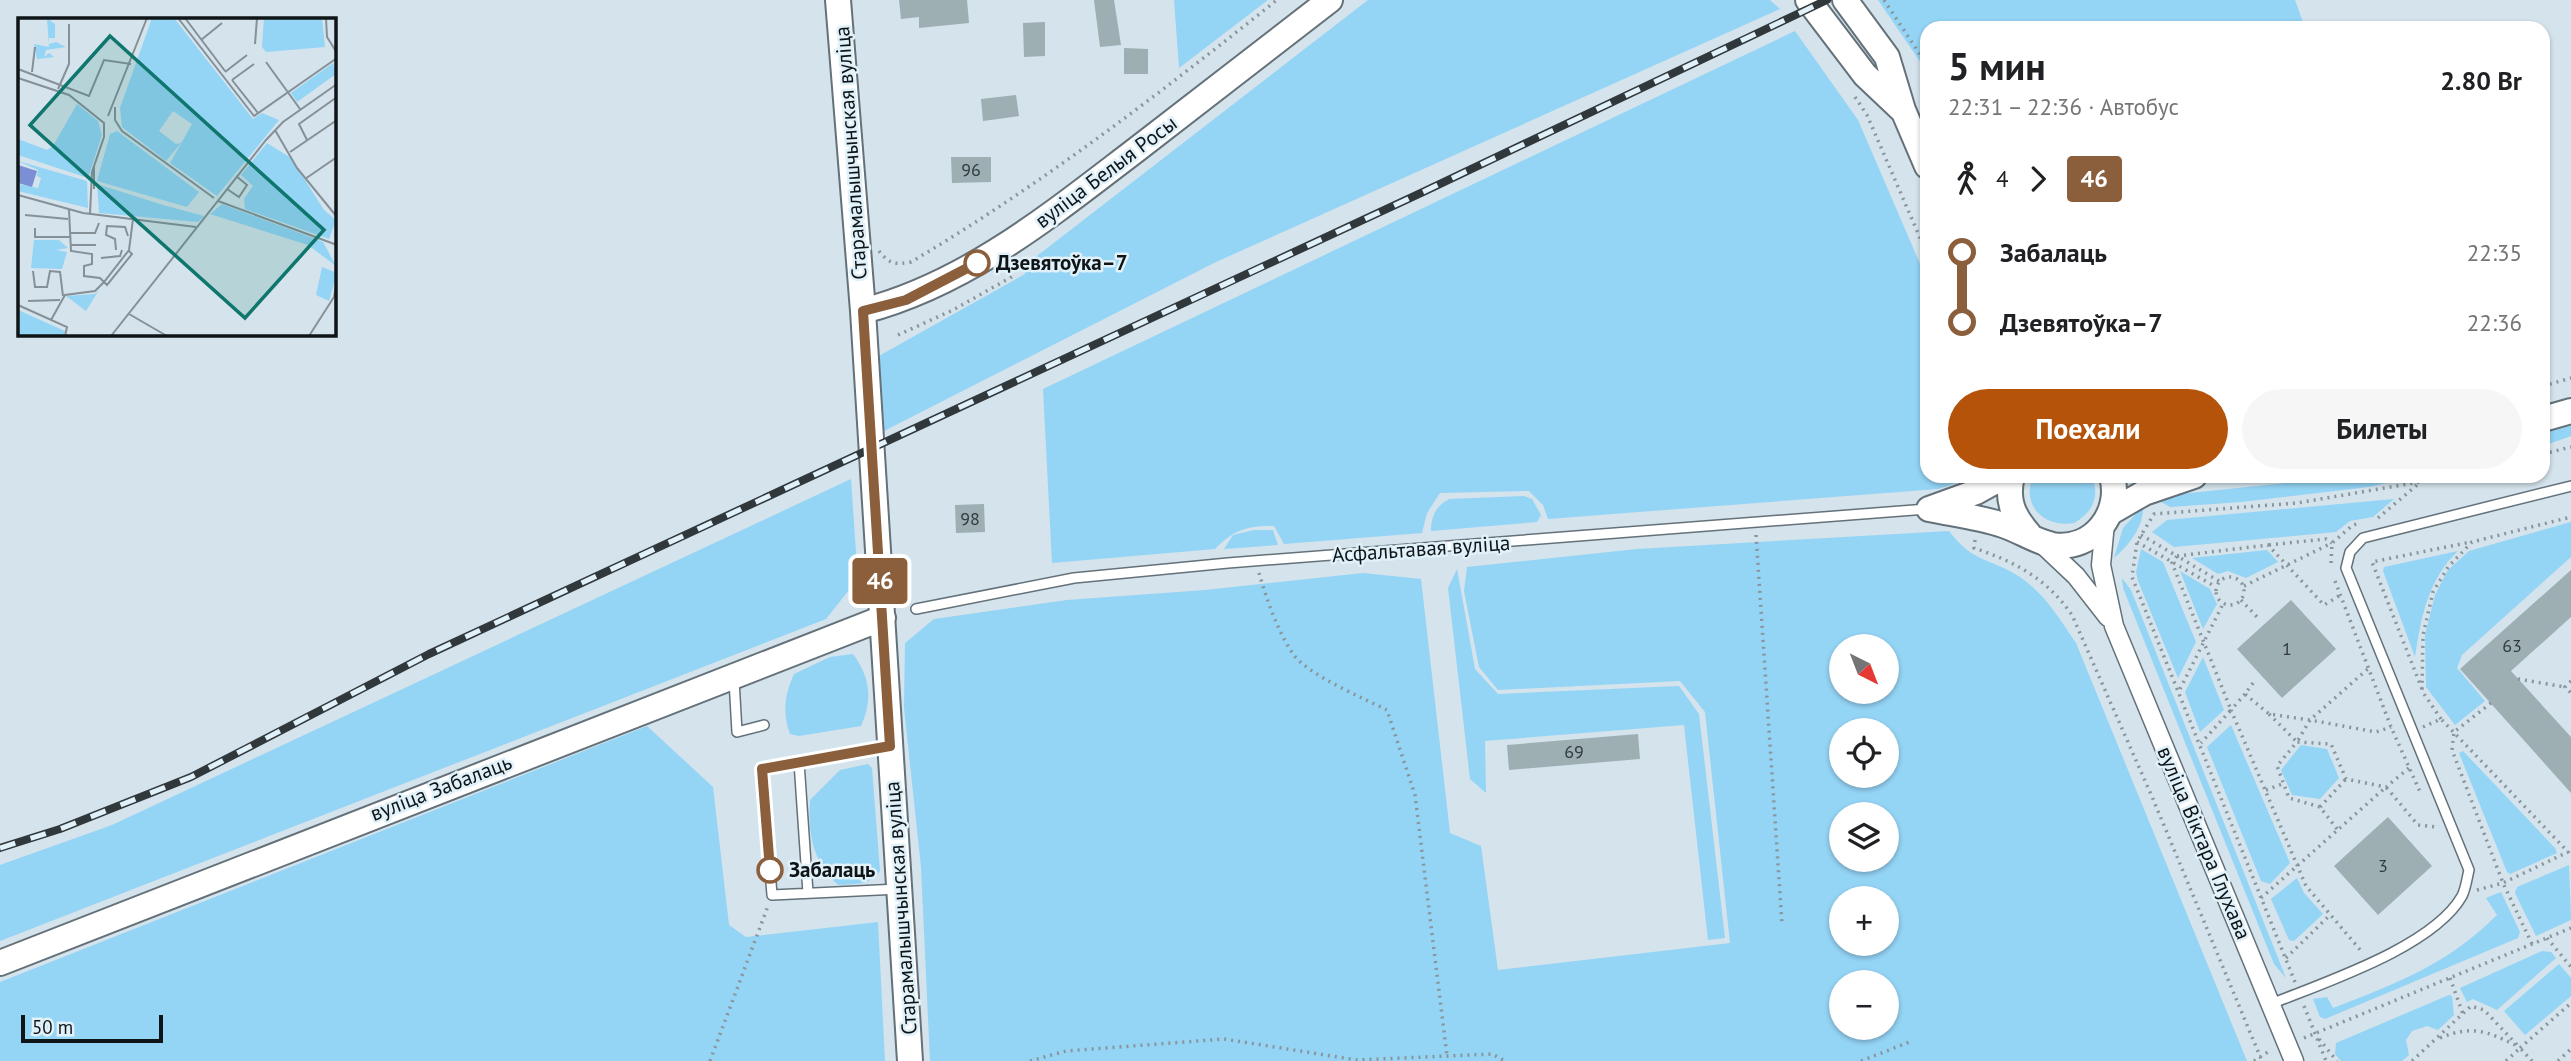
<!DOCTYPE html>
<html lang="ru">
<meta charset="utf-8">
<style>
:root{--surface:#fff;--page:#f6f6f6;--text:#202124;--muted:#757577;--accent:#b45309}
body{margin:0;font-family:"PT Sans",sans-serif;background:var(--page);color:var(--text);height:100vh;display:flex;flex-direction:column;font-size:26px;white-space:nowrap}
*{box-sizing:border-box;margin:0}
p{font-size:23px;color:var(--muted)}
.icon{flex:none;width:38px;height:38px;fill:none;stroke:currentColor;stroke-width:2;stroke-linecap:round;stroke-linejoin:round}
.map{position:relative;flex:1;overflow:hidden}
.side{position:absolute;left:1920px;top:21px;width:630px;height:462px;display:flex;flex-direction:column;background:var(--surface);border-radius:21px;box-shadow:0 2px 5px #0004}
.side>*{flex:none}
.badge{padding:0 14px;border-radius:5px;font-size:24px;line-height:46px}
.needle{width:46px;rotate:138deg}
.fabs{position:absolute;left:1829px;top:634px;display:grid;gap:14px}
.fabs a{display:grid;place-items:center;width:70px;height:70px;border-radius:50%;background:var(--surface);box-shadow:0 2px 5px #0004;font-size:35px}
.scale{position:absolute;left:21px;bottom:18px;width:142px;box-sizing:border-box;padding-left:7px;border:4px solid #0f1417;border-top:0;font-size:19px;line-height:24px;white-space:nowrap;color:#0f1417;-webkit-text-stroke:5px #e1f1f9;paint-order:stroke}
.map>.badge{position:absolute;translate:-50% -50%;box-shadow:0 0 0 4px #fff}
.legs{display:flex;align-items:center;gap:10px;height:77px;padding:0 28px;font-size:23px}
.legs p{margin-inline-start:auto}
.overview{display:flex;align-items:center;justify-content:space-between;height:119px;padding:0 28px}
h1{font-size:38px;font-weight:700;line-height:52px}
.action{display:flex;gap:14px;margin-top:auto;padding:14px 28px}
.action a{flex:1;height:80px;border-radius:42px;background:var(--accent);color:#fff;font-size:28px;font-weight:700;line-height:80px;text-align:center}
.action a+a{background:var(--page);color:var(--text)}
ul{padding:0 28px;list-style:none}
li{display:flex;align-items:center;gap:24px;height:70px;font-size:26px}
li i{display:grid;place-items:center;width:10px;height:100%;margin:0 9px;background:currentColor}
li i::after{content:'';width:18px;height:18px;margin:-9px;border:5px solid;border-radius:50%;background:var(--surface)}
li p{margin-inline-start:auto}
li:first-child i{background:linear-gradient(#0000 50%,currentColor 0)}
li:last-child i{background:linear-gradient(currentColor 50%,#0000 0)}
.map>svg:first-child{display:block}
.green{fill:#94d4f5;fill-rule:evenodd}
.building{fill:#9dafb3}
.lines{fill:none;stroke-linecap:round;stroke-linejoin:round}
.lane-casing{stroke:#647179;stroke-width:12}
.street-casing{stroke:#647179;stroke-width:21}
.secondary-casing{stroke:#647179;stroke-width:28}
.path{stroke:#89959b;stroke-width:3.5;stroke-dasharray:2 5;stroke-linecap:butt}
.lane{stroke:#fff;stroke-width:9}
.street{stroke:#fff;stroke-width:18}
.secondary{stroke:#fff;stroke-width:24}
.rail-casing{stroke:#31383c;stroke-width:8}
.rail{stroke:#e1f1f9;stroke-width:5;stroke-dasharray:16;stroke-linecap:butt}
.line-1-casing{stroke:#fff;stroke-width:16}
.line-1{stroke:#8b5e3c;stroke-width:10}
.stop-1-dot{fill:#fff;stroke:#8b5e3c;stroke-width:3.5}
.labels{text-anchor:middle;stroke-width:5;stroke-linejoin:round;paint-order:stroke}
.number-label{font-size:18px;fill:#323b3e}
.street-label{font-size:21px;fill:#0f1417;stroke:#e1f1f9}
.stop-label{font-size:21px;font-weight:bold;fill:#0f1417;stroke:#e1f1f9;text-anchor:start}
.inset-road{fill:none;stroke:#859097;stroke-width:2}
.view{fill:#0f766e;fill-opacity:0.15;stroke:#0f766e;stroke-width:3.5}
.inset-edge{fill:none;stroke:#0f1417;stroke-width:3.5}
</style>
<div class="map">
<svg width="2571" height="1061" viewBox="0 0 2571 1061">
<rect width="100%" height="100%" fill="#d4e3ec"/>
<path class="green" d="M1174,0H1268L1179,68Z
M1368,0H1770L1780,9L1216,262L882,432L877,357L1025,274L1024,266Z
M1878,0H2295L2305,28H1927V81L1921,63Z
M1795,31L1858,120L1927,280V476H1961L1960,482L1938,489L1548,519L1543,505L1529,491L1440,493L1427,513L1422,533L1284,544L1274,526C1248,525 1233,530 1215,549L1052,563L1043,389Z
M2571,424V436L2543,446V432Z
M2033,476H2092C2100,497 2093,512 2074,523C2044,528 2021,506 2033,476Z
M2352,476H2416L2369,487L2241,502L2170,507L2158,500L2161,496Z
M851,479L857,567L849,590L826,619L0,941V865L112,825Z
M1524,496L1532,499L1541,515L1537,522L1431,531C1431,516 1436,506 1449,499Z
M2394,499L2373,517L2350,521L2336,532L2174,547L2152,532L2167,520Z
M2143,506C2144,527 2129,545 2114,558L2123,528Z
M2571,522V557L2462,655L2457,668L2485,701L2455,725L2426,687L2425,635L2435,595L2448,570L2469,551Z
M1254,530H1273L1278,545L1224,549L1233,535Z
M1949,531C1974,564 1991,558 2020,577C2045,594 2060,619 2076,643L2247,1061H930L921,867L904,708L905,643L934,619L1067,600L1205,590L1363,573L1421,579L1450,833L1481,846L1498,970L1730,943L1705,712L1680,681L1498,690L1479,667L1464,591L1467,567L1637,549ZM1841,646H1886V691H1841ZM1841,730H1886V775H1841ZM1841,814H1886V859H1841ZM1841,898H1886V943H1841ZM1841,982H1886V1027H1841Z
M2141,549L2163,562L2196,642L2178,678L2138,581L2136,572Z
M2267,550L2278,562L2246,578L2228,571L2218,574L2192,558Z
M2458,551C2428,579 2421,618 2415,657L2383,571L2384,567Z
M1457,569L1475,669L1498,694L1679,686L1699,714L1725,938L1708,940L1684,725L1485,741L1486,793L1470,779L1448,588Z
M2180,571L2210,589L2217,604L2203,629Z
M2122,578L2131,590L2286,978L2274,964L2123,588Z
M853,654C870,677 873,699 861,726L799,736L790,734C782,712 785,694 794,674L830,657Z
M2203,657L2224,710L2200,732L2185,692Z
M2231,725L2290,863L2270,884L2261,881L2207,747Z
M647,726L713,787L729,925L746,937L878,922L885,1061H0V982Z
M2301,745L2327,749L2339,778L2320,799L2292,795L2281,770Z
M2463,751L2555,848L2557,853L2510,874L2507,872L2459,753Z
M868,764L872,768L880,871C870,886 854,884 838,885C812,861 808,833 810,800L840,770Z
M2569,865L2571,920L2536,936L2515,893L2517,887Z
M2297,878L2304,893L2323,914L2294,941L2289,940L2271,899Z
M2501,892L2520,932L2518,938L2325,1019L2320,1017L2313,999L2327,997L2333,1008C2397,983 2447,965 2497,915L2486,898Z
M2542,951L2551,952L2556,958L2497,1010L2473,999L2467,1002L2460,988Z
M2559,964L2571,978V996L2525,1035L2504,1011Z
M2449,995L2452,996L2454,1015L2438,1030L2427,1026L2412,1031L2406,1040L2409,1055L2402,1061H2341L2335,1054L2336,1043Z"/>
<path class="building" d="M899,0H967L969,23L919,28V17L901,19Z
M1094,0H1114L1121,45L1100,47Z
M1045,22V56L1024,57L1023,23Z
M1124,48L1148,49V74H1124Z
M1016,95L1019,116L983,121L981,99Z
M951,157H991V182L952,183Z
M984,504L985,532L956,533L955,505Z
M2571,570V617L2511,671L2571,737V793L2460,669Z
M2291,600L2336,649L2282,698L2237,649Z
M1638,734L1640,759L1509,770L1507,745Z
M2388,817L2432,866L2378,915L2334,866Z"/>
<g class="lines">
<defs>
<path id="lane" d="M916,609L1074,578L1228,563L1927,509
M734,680L737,732L764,725
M889,746L762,769L772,895L899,889
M799,762L808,893
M2271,1004C2325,982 2433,947 2462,896C2466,888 2467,878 2469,870L2346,568L2350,552L2363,538L2571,486"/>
<path id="street" d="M2105,523L2101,565L2114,626L2294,1061
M2040,542L2076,576L2108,617"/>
<path id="secondary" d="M838,0L863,311L910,1061
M1808,0L1865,75L1902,110
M1845,0L1887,57L1903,110L1927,166
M863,311C967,284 1052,214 1136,150C1201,100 1265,50 1330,0
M2543,419L2571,411
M2012,476C2006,500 2013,516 2029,534
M1929,509C1953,514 1979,517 2003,525C2019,530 2036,542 2053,545C2093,551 2122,513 2112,476
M1929,509L1976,492L2005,476
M2111,512L2144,493L2194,476
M0,963L883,618"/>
</defs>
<use href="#lane" class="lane-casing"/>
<use href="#street" class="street-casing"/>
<use href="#secondary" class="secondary-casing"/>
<path class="path" d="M1884,0L1927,65
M1855,97L1867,115L1927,254
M879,251C889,264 896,265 911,262C1041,185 1159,94 1277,0
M898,335L953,310L1015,275
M2543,386L2571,378
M2543,454L2571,447
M2378,518L2417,485
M1756,535L1782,924
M2141,535L2177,556L2172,563L2231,710L2201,743
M1975,540L1974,548C2016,562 2047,579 2072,615L2153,799L2262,1061
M2137,542L2216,587
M2269,545L2326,539L2332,543
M2331,563L2332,543L2353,525L2360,523
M1259,573C1267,600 1277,630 1293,654C1308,675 1363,698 1387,710L1415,795L1447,1056
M2216 591a14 14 0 1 1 28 0a14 14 0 1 1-28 0Z
M2219,581L2177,556L2268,545L2324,605L2339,596
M2335,581L2391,727L2421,794
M2244,586L2332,543
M2241,600L2259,619
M2518,679L2565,687
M2571,681L2565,687L2571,693
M2253,683L2245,694L2269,714L2310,720L2370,667
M2180,689L2223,604
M2422,689L2372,562L2471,542
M2245,694L2231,710L2306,886L2362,952
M2491,703L2454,732L2452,750L2503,883L2532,944
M2269,714L2297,742L2310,720L2376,732L2391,727
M2441,719L2422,691L2423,635L2433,592L2448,567L2472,542L2571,517
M2423,727L2441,719L2571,855
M2266,790L2282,784
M2320,807L2346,779
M2337,829L2320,807L2289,798L2277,766L2297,742L2331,744L2346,779L2386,787L2409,768
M2477,890L2503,883L2568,852
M2261,898L2386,787L2418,825L2436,827
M2547,938L2571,967
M2286,958L2329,916
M2450,978L2463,1014
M2295,982L2132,577L2137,542L2154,514L2297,503L2455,476
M2304,1006L2326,1061
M2304,1038L2571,928
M2440,1038C2471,1025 2487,1031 2515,1045
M2319,1039L2337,1061
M2520,1048L2571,1003
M710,1061L768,906
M1030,1061L1066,1051L1224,1039L1357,1060L1492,1054L1505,1061
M1861,1061L1912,1041
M2254,1061L2271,1050
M2412,1061L2471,1006L2484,1010L2520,1048
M2506,1061L2520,1048L2532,1061
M2558,1061L2571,1049"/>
<use href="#lane" class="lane"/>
<use href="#street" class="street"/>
<use href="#secondary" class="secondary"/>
<defs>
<path id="rail" d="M0,848L60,829L191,777L429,654L1423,192L1827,0"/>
</defs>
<use href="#rail" class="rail-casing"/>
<use href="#rail" class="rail"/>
</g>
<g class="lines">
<defs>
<path id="line-1" d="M770,870L762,769L890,746L863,311L906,300L977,263"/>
</defs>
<use href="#line-1" class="line-1-casing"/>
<use href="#line-1" class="line-1"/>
</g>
<g class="stop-1-dot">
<circle cx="977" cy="263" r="12"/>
<circle cx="770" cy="870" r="12"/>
</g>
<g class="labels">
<g class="number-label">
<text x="971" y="176">96</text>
<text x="970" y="525">98</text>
<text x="2512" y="652">63</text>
<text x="2287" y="655">1</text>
<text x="1574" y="758">69</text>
<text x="2383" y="872">3</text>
</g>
<g class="street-label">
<text transform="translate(851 153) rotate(-94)" y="7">Старамалышчынская вуліца</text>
<text transform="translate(1106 172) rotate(-37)" y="7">вуліца Белыя Росы</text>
<text transform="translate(1421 549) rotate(-4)" y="7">Асфальтавая вуліца</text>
<text transform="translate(441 788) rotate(-21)" y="7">вуліца Забалаць</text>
<text transform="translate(2204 843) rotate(67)" y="7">вуліца Віктара Глухава</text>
<text transform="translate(901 908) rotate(-94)" y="7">Старамалышчынская вуліца</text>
</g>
<g class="stop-label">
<text x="996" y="270">Дзевятоўка–7</text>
<text x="789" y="877">Забалаць</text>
</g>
</g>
<g transform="translate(18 18)">
<rect width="318" height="318" fill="#d4e3ec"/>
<path d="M29,0L37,6V20H31V26L38,24L48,29L28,32L26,39L31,35L36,39L19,41L16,26L31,29ZM134,0H156L235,101L244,95L261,102L199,178L152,145L174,106L155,93L141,113L158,126L163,125L148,143L104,109L102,90ZM246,0H304L307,29L248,34L244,29ZM315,45L318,56L279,84L273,75ZM59,86L80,103L84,117L70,160L0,137V121L29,132L35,128ZM99,113L181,174L169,189L79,163L92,116ZM249,125L273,140L306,192L318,202L311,221L227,191L226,181L235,168L223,157ZM0,143L69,163L70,190L0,173V166L20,170L23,160L19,158L20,152ZM79,166L145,187L186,198L180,204L81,195ZM204,186L305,224L318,248L290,227L192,196ZM16,222H41L50,230L38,232L49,234L44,251L13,250ZM304,249L319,255L311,283L298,277ZM81,272L68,293L48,278L77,276ZM0,292L47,313L46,318H0Z" fill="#94d4f5"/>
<path d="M0,147L19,153L14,169L0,165Z" fill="#7a8fd4"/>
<path class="inset-road" d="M160,0L236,98L319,40M167,0L207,53M308,0L309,19L319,35M183,22L204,5M237,26L239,0M248,44L282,91M0,51L71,78L86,42L113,46M14,54L17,29M207,54L229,37M0,60L51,77L86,105V119L74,154L72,196M214,62L240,95M214,62L236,46M40,71L51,46V6M97,89V102L104,113L196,180M90,98L129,0M257,112L279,150L319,199M289,122L281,106L319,79M272,134L319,102M287,161L319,139M76,171V149M209,171L221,179L229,167L218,158M0,177L65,195L178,209M200,183L319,227M51,192L53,233L74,236V246L66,248V258L82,260L89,267L114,236L110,232M7,197L50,201M17,210V219H53M53,215H77L81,205M53,227H78M98,232L97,221L88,217L89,208L107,209L110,218M83,240L102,238L104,232M15,253L17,269H29L32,253L42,254L45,278M10,283L42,282M0,287L49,309L47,318M111,296L149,318M33,302L47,277L77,273L86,264L111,232L115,201M93,318L248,122L265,104L319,66M291,318L316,279L318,268"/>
<path class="view" d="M92,18L306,212L227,300L12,107Z"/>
<rect width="318" height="318" class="inset-edge"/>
</g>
</svg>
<div class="fabs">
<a><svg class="needle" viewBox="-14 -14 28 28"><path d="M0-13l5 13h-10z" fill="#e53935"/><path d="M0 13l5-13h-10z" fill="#757577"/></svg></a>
<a><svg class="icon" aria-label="locate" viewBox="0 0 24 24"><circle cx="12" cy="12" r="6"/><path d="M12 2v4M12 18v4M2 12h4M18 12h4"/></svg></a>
<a><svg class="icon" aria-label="layers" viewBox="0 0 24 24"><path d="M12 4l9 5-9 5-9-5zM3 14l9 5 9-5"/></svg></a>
<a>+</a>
<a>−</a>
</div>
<div class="scale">50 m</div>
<b class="badge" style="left:880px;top:581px;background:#8b5e3c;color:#fff">46</b>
<section class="side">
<div class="overview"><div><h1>5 мин</h1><p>22:31 – 22:36 · Автобус</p></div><b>2.80 Br</b></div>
<div class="legs"><svg class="icon" aria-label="walk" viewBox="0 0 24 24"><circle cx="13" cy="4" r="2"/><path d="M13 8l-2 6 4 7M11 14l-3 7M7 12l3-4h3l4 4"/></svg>4<svg class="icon" aria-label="forward" viewBox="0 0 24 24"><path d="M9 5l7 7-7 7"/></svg><b class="badge" style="background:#8b5e3c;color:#fff">46</b></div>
<ul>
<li><i style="color:#8b5e3c"></i><b>Забалаць</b><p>22:35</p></li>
<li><i style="color:#8b5e3c"></i><b>Дзевятоўка–7</b><p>22:36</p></li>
</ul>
<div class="action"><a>Поехали</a><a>Билеты</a></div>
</section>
</div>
